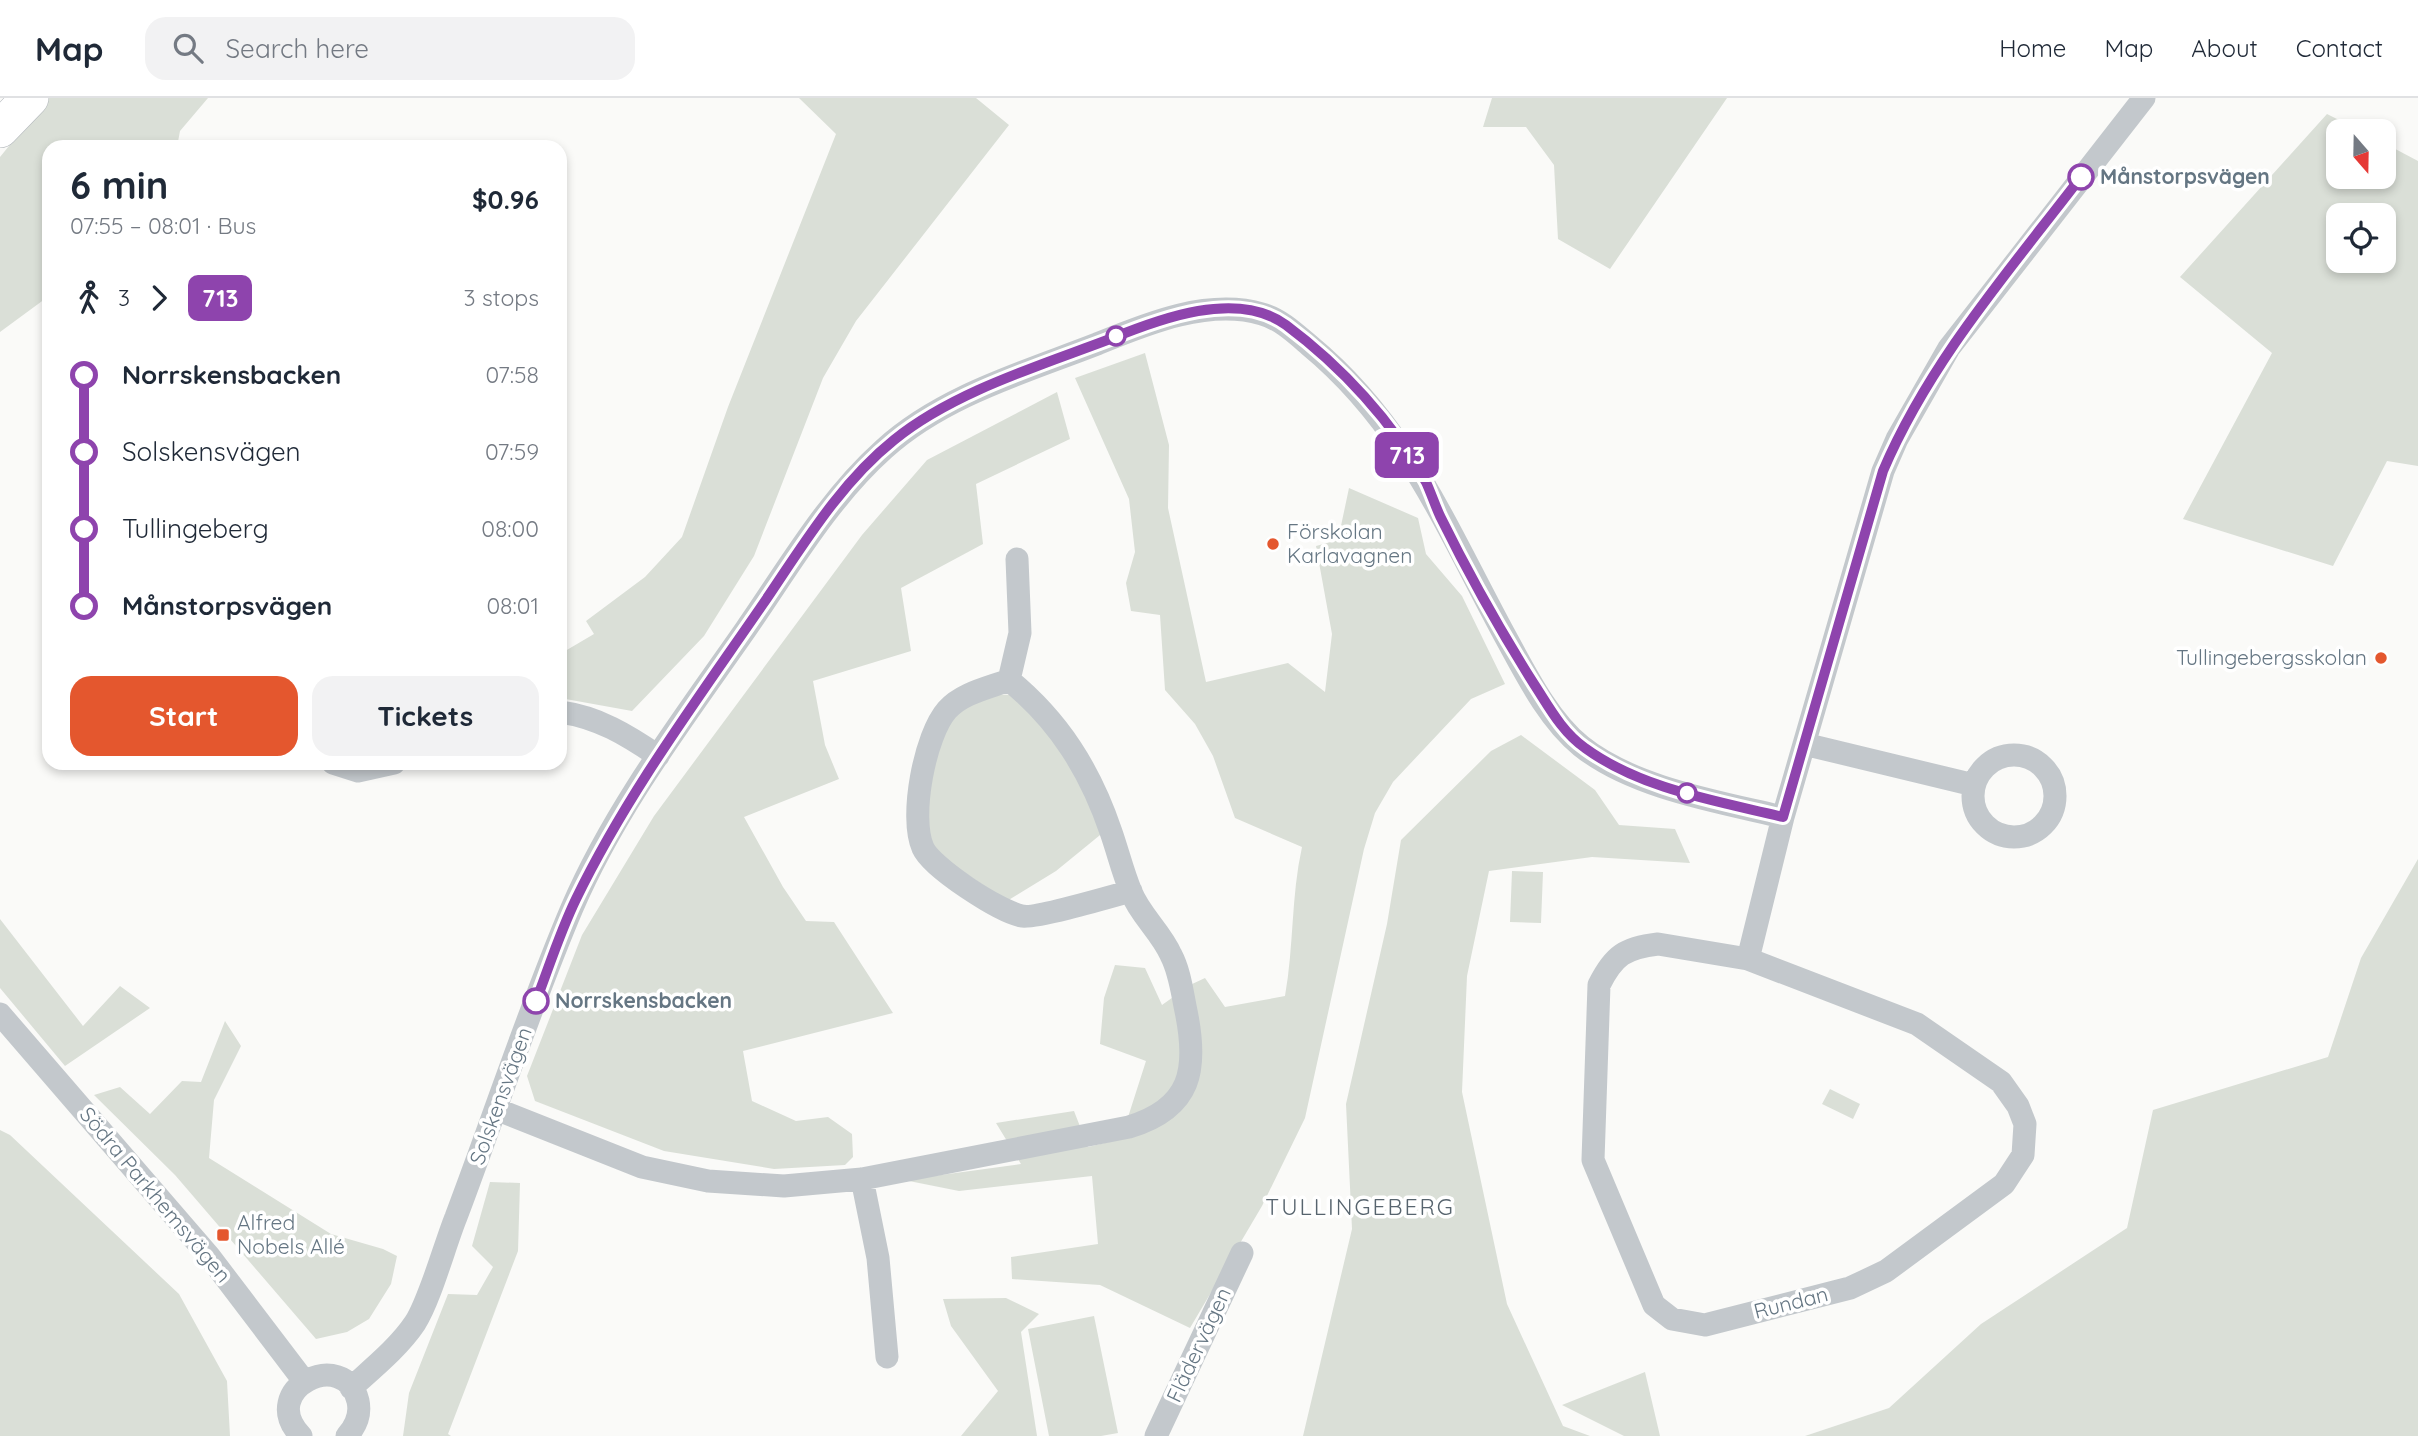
<!DOCTYPE html>
<meta charset="utf-8">
<style>
:root{--surface:#fff;--page:#f2f2f3;--text:#1f2937;--muted:#747a83;--line:#e0e1e3;--accent:#e4572e}
body{margin:0;font-family:Quicksand,sans-serif;background:var(--page);color:var(--text);height:100vh;display:flex;flex-direction:column;font-size:26px;white-space:nowrap}
*{box-sizing:border-box;margin:0}
p{font-size:23px;color:var(--muted)}
.icon{flex:none;width:38px;height:38px;fill:none;stroke:currentColor;stroke-width:2;stroke-linecap:round;stroke-linejoin:round}
.map{position:relative;flex:1;overflow:hidden}
.drawer{position:absolute;left:42px;top:42px;width:525px;height:630px;display:flex;flex-direction:column;background:var(--surface);border-radius:21px;box-shadow:0 4px 10px #0003}
.drawer>*{flex:none}
.badge{padding:0 14px;border-radius:10px;font-size:24px;line-height:46px}
.needle{width:46px;rotate:160deg}
.buttons{position:absolute;left:2326px;top:21px;display:grid;gap:14px}
.buttons a{display:grid;place-items:center;width:70px;height:70px;border-radius:14px;background:var(--surface);box-shadow:0 4px 10px #0003;font-size:35px}
.map>.badge{position:absolute;translate:-50% -50%;box-shadow:0 0 0 4px #fff}
.legs{display:flex;align-items:center;gap:10px;height:77px;padding:0 28px;font-size:23px}
.legs p{margin-inline-start:auto}
.headline{display:flex;align-items:center;justify-content:space-between;height:119px;padding:0 28px}
h1{font-size:38px;font-weight:800;line-height:52px}
.primary-button{display:flex;gap:14px;margin-top:auto;padding:14px 28px}
.primary-button a{flex:1;height:80px;border-radius:21px;background:var(--accent);color:#fff;font-size:28px;font-weight:800;line-height:80px;text-align:center}
.primary-button a+a{background:var(--page);color:var(--text)}
ul{padding:0 28px;list-style:none}
li{display:flex;align-items:center;gap:24px;height:77px;font-size:26px}
li i{display:grid;place-items:center;width:10px;height:100%;margin:0 9px;background:currentColor}
li i::after{content:'';width:18px;height:18px;margin:-9px;border:5px solid;border-radius:50%;background:var(--surface)}
li p{margin-inline-start:auto}
li:first-child i{background:linear-gradient(#0000 50%,currentColor 0)}
li:last-child i{background:linear-gradient(currentColor 50%,#0000 0)}
header{display:flex;align-items:center;gap:42px;box-sizing:border-box;height:98px;padding:0 35px;background:var(--surface);border-bottom:2px solid var(--line)}
header strong{font-size:33px}
nav{display:flex;gap:38px;margin-inline-start:auto;font-size:24px}
.search{width:490px;height:63px;background:var(--page);display:flex;align-items:center;gap:18px;box-sizing:border-box;padding:0 24px;border-radius:21px;color:var(--muted);font-size:26px}
.map>svg:first-child{display:block}
.green{fill:#dadfd7;fill-rule:evenodd}
.lines{fill:none;stroke-linecap:round;stroke-linejoin:round}
.primary-casing{stroke:#b5babe;stroke-width:38}
.minor{stroke:#c3c8cc;stroke-width:23}
.primary{stroke:#fff;stroke-width:37}
.line-1-casing{stroke:#fff;stroke-width:16}
.line-1{stroke:#8e44ad;stroke-width:10}
.stop-1-dot{fill:#fff;stroke:#8e44ad;stroke-width:3.5}
.poi-dot{fill:#e4572e;stroke:#fff;stroke-width:2.5}
.labels{text-anchor:middle;stroke-width:7;stroke-linejoin:round;paint-order:stroke}
.stop-label{font-size:21px;font-weight:bold;fill:#657683;stroke:#fff;text-anchor:start}
.poi-label{font-size:21px;fill:#657683;stroke:#fff;text-anchor:start}
.street-label{font-size:21px;fill:#657683;stroke:#fff}
.neighbourhood-label{font-size:23px;letter-spacing:2px;fill:#57646e;stroke:#fff}
</style>
<header>
<strong>Map</strong>
<div class="search"><svg class="icon" aria-label="search" viewBox="0 0 24 24"><circle cx="10" cy="10" r="6"/><path d="M15 15l6 6"/></svg>Search here</div>
<nav><a>Home</a><a>Map</a><a>About</a><a>Contact</a></nav>
</header>
<div class="map">
<svg width="2418" height="1338" viewBox="0 0 2418 1338">
<rect width="100%" height="100%" fill="#fafaf8"/>
<path class="green" d="M48,0H208L180,33L177,49H49V198L0,234V59Z
M799,0H976L1009,27L856,223L823,280L754,458L704,538L632,613L560,600V556L594,536L586,523L645,479L682,439L728,309L836,36Z
M1492,0H1727L1610,171L1558,141L1554,67L1526,29H1483Z
M2327,16L2361,33H2338V79H2384V45L2418,63V368L2387,363L2333,468L2183,421L2272,255L2180,179ZM2338,117H2384V163H2338Z
M1145,255L1169,347L1168,410L1206,584L1288,565L1325,594L1332,536L1316,448L1338,442L1349,390L1418,420L1426,456L1462,498L1505,586L1471,601L1393,684L1375,715L1364,751L1305,1020L1262,1108L1190,1230L1100,1187L1012,1181L1011,1159L1098,1146L1092,1078L959,1093L904,1082L1021,1066L996,1025L1074,1013L1088,1049L1121,1041L1146,963L1100,946L1104,900L1115,867L1145,870L1162,907L1190,887L1205,880L1225,909L1285,898C1294,848 1291,798 1302,749L1235,720L1213,658L1195,626L1165,592L1160,517L1131,513L1126,485L1135,454L1129,401L1075,280Z
M1057,294L1070,341L976,386L983,446L901,490L911,553L813,583L825,647L839,681L744,719L783,789L806,823L834,824L893,915L743,953L752,1003L796,1023L828,1019L852,1036L853,1059L845,1067L774,1071L664,1053L535,1003L527,978L582,837L654,718L862,437L927,362Z
M988,596L1013,597L1078,667L1105,733L1056,773L1007,803L935,755L925,735L935,656L950,620Z
M1521,637L1595,692L1619,727L1675,731L1690,765L1592,759L1489,773L1467,878L1462,994L1507,1206L1563,1328L1590,1338H1303L1352,1131L1346,1006L1387,826L1401,742L1491,653Z
M2418,761V1338H1805L1889,1310L1981,1226L2127,1130L2153,1012L2328,959L2361,860Z
M1512,773L1543,774L1541,825L1510,824Z
M0,821L83,928L120,888L150,910L65,968L0,890Z
M225,923L241,948L214,1002L209,1060L331,1136L383,1151L397,1158L391,1186L369,1221L347,1234L316,1241L175,1077L94,997L120,989L150,1016L182,983L201,984Z
M1830,991L1860,1006L1853,1021L1822,1006Z
M0,1032L10,1037L179,1196L227,1283L230,1338H0Z
M490,1084L520,1085L518,1153L448,1336L451,1338H403L409,1295L448,1196L477,1197L493,1169L472,1148Z
M1006,1200L1039,1216L1021,1234L1037,1338H961L998,1293L951,1228L943,1201Z
M1094,1218L1118,1335L1101,1338H1049L1028,1231Z
M1645,1274L1660,1338H1624L1562,1307Z"/>
<g class="lines">
<defs>
<path id="primary" d="M0,31L30,0"/>
</defs>
<use href="#primary" class="primary-casing"/>
<path class="minor" d="M1009,582C988,590 962,595 947,612C925,637 909,719 923,750C932,770 1000,814 1022,818C1034,821 1113,798 1131,793
M560,614C598,619 627,637 658,658
M1804,646L1974,687
M1973 698a41 41 0 1 1 82 0a41 41 0 1 1-82 0Z
M333,665L358,673L394,665
M1658,846L1748,861L1917,926L2001,984L2018,1008L2025,1026L2023,1057L2004,1086L1886,1173L1850,1190L1705,1227L1672,1221L1654,1207L1593,1062L1599,887C1614,857 1625,850 1658,846Z
M1748,861L1783,719L1883,373L1897,341L1949,250L2144,0
M0,916L209,1158L304,1283
M496,1011L642,1069L708,1083L784,1088L862,1081L1129,1029C1192,1010 1198,971 1186,913C1182,894 1180,874 1171,857C1161,834 1140,817 1131,794C1123,775 1118,754 1111,734C1090,672 1059,623 1009,582L1020,535L1017,461
M862,1081L878,1160L887,1259
M351,1290C373,1270 399,1249 415,1225C430,1202 445,1146 456,1119C495,1016 529,911 572,810C615,710 684,620 746,531C789,469 828,401 884,351C942,298 1025,274 1097,246C1146,226 1208,200 1262,216C1280,221 1294,234 1309,247C1405,326 1446,429 1504,536C1525,574 1547,620 1581,648C1633,690 1720,704 1783,719
M301,1338C256,1291 345,1248 358,1303C361,1317 356,1328 347,1338
M1156,1338L1242,1155"/>
<use href="#primary" class="primary"/>
</g>
<g class="lines">
<defs>
<path id="line-1" d="M536,903C549,869 560,834 576,801C627,696 697,602 763,506C802,449 839,386 894,342C953,294 1039,268 1110,241C1159,221 1237,191 1286,227C1341,268 1393,324 1426,384C1431,395 1435,407 1440,418C1468,475 1500,532 1534,586C1549,609 1562,634 1585,650C1641,691 1717,703 1783,719L1883,373C1930,263 2009,173 2081,79"/>
</defs>
<use href="#line-1" class="line-1-casing"/>
<use href="#line-1" class="line-1"/>
</g>
<g class="stop-1-dot">
<circle cx="2081" cy="79" r="12"/>
<circle cx="1116" cy="238" r="9"/>
<circle cx="1687" cy="695" r="9"/>
<circle cx="536" cy="903" r="12"/>
</g>
<g class="poi-dot">
<circle cx="1273" cy="446" r="7"/>
<circle cx="2381" cy="560" r="7"/>
<rect x="216" y="1130" width="14" height="14" rx="3.5"/>
</g>
<g class="labels">
<g class="stop-label">
<text x="2100" y="86">Månstorpsvägen</text>
<text x="555" y="910">Norrskensbacken</text>
</g>
<g class="poi-label">
<text x="1287" y="441">Förskolan<tspan x="1287" dy="24">Karlavagnen</tspan></text>
<text x="2367" y="567" text-anchor="end">Tullingebergsskolan</text>
<text x="237" y="1132">Alfred<tspan x="237" dy="24">Nobels Allé</tspan></text>
</g>
<g class="street-label">
<text transform="translate(501 998) rotate(-70)" y="7">Solskensvägen</text>
<text transform="translate(155 1097) rotate(50)" y="7">Södra Parkhemsvägen</text>
<text transform="translate(1791 1205) rotate(-14)" y="7">Rundan</text>
<text transform="translate(1199 1247) rotate(-65)" y="7">Flädervägen</text>
</g>
<g class="neighbourhood-label">
<text x="1360" y="1117">TULLINGEBERG</text>
</g>
</g>
</svg>
<div class="buttons">
<a><svg class="needle" viewBox="-14 -14 28 28"><path d="M0-13l5 13h-10z" fill="#e53935"/><path d="M0 13l5-13h-10z" fill="#747a83"/></svg></a>
<a><svg class="icon" aria-label="locate" viewBox="0 0 24 24"><circle cx="12" cy="12" r="6"/><path d="M12 2v4M12 18v4M2 12h4M18 12h4"/></svg></a>
</div>
<b class="badge" style="left:1407px;top:357px;background:#8e44ad;color:#fff">713</b>
<section class="drawer">
<div class="headline"><div><h1>6 min</h1><p>07:55 – 08:01 · Bus</p></div><b>$0.96</b></div>
<div class="legs"><svg class="icon" aria-label="walk" viewBox="0 0 24 24"><circle cx="13" cy="4" r="2"/><path d="M13 8l-2 6 4 7M11 14l-3 7M7 12l3-4h3l4 4"/></svg>3<svg class="icon" aria-label="forward" viewBox="0 0 24 24"><path d="M9 5l7 7-7 7"/></svg><b class="badge" style="background:#8e44ad;color:#fff">713</b><p>3 stops</p></div>
<ul>
<li><i style="color:#8e44ad"></i><b>Norrskensbacken</b><p>07:58</p></li>
<li><i style="color:#8e44ad"></i><span>Solskensvägen</span><p>07:59</p></li>
<li><i style="color:#8e44ad"></i><span>Tullingeberg</span><p>08:00</p></li>
<li><i style="color:#8e44ad"></i><b>Månstorpsvägen</b><p>08:01</p></li>
</ul>
<div class="primary-button"><a>Start</a><a>Tickets</a></div>
</section>
</div>
